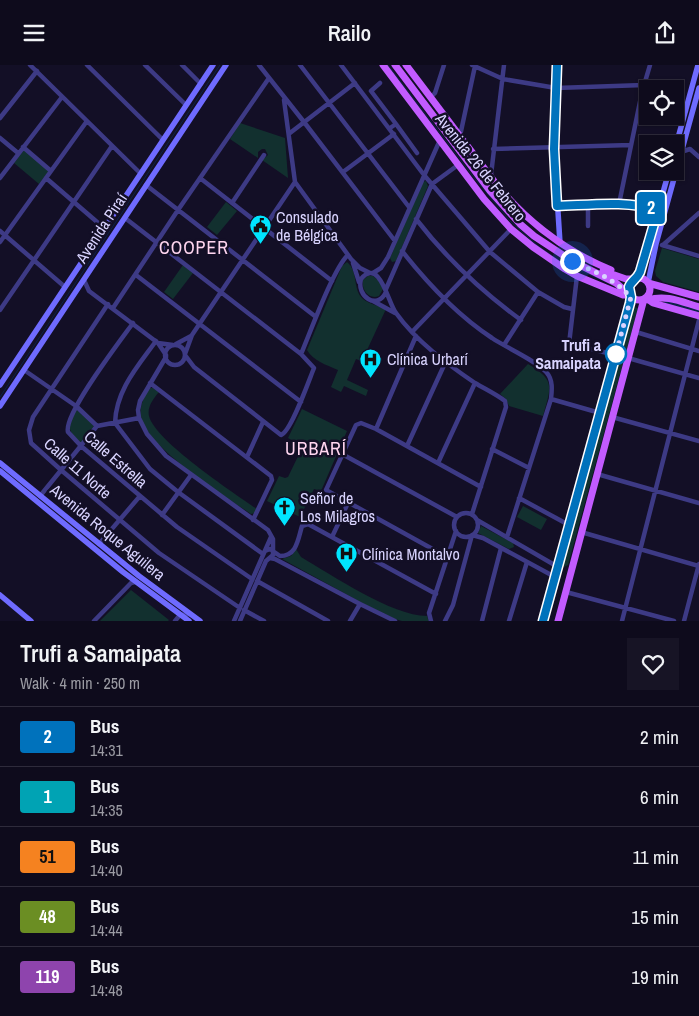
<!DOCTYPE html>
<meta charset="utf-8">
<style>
:root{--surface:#0e0b1c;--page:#171425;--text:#f1f3f6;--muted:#9b9ba3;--line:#2e2b3b}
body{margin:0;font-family:"Archivo Narrow",sans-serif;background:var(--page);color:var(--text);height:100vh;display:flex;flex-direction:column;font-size:19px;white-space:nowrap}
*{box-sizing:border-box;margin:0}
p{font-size:16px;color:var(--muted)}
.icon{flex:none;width:28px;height:28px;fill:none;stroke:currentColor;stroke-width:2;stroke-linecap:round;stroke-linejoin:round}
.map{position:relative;height:556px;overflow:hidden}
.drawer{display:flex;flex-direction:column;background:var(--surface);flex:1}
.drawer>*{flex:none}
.badge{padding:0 10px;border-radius:4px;font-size:18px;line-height:32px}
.tools{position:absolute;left:639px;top:15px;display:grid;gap:10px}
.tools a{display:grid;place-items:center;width:45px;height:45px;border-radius:0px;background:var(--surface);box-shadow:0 1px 4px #0004,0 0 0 1px var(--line);font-size:25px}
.you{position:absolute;width:25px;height:25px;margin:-12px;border:4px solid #fff;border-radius:50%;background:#1a73e8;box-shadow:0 0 0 8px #1a73e833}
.map>.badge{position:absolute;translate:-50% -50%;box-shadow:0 0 0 2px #fff}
.round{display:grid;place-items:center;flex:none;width:52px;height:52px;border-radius:0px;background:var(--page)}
.summary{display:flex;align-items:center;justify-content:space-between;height:85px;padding:0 20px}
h1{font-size:24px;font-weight:600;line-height:38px}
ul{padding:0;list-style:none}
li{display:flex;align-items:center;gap:15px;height:60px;padding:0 20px;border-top:1px solid var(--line)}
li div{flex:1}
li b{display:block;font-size:19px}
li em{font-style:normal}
li .badge{min-width:55px;font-weight:700;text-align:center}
header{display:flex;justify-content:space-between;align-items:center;height:65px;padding:0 20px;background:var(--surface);font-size:22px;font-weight:600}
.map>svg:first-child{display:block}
.green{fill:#12302f}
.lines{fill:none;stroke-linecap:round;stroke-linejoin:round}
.stream{stroke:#0c2248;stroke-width:1}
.canal{stroke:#0c2248;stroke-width:4}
.street{stroke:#3d3a85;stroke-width:4.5}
.secondary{stroke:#6f6bff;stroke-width:5.5}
.primary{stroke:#c25bff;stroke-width:7}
.line-casing{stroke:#fff;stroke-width:11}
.line{stroke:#0072bc;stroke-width:8}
.walk{stroke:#d9d4ff;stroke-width:5;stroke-dasharray:0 9}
.stop-dot{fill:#fff;stroke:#0072bc;stroke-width:2.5}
.labels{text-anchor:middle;stroke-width:5;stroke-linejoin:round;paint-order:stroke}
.street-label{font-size:16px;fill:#d9d4ff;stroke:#130f26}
.poi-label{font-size:16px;fill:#d9d4ff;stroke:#130f26;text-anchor:start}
.stop-label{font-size:16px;font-weight:bold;fill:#d9d4ff;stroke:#130f26;text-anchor:end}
.neighbourhood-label{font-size:18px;letter-spacing:1px;fill:#ffd6f0;stroke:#130f26}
</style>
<header><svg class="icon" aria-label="menu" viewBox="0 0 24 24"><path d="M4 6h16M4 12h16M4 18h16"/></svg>Railo<svg class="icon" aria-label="share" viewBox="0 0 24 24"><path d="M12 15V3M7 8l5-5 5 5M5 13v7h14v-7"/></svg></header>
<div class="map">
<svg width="699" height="556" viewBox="0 0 699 556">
<rect width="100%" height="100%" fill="#130f26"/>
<path class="green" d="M240,58L285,73L288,113L262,95L268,90L265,84H262L258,87V93L230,74Z
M24,85L49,106L39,119L14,98Z
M426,116L428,121L396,196L392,197L390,193L423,117Z
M226,137L237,146L217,170L207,162Z
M662,183L699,194V227L663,217L656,211L655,206Z
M347,197C359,207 352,224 363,234C369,239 379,241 386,244L362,296L356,294L347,315L368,325L366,331L344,321L341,327L331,322L338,305C327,300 313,296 307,285L342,201Z
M183,200L193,208L173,234L164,227Z
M368,211H373L379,216L383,224L379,231C369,235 361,225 363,215Z
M632,242L638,243L568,500L564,502L562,500Z
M528,299C556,316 551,321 543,351L509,341L506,334L500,329Z
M150,323H153L159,327C153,334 147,342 149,351C155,376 234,428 257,444L255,448L251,449C225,431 146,382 141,352C139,341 144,332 150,323Z
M76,344L94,361L81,378L72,369L69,362Z
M302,344L347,366L321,426L314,424L300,452L267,436L279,411L285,413L288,412L303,381L288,373Z
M523,441L547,454L541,465L517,452Z
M481,461L513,478L514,482L509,484L478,468Z
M296,484L301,492C332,510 392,551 427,551L429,556H402L395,554L364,539L282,494L291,491Z
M131,525L169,555L168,556H100Z"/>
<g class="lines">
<path class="stream" d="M388,0L472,110L510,156L538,181L563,198L609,218
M126,141L220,0
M0,332L125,143"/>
<path class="canal" d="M666,237L699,246"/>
<path class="street" d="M30,0L141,109
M87,0L163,75
M145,0L186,40
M182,0L201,19
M259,0L304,57L395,176
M300,0L409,142
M341,0L424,110L490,187L538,227L564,242L572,244
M472,0L503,14L556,23L644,20
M380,18L371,26L396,59
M430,33L435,28L444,0
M284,35L295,117L351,194L360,203L370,208
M675,44L686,46
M0,53L37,6
M390,63L396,59L417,88
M290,68L355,18
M460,71L475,1
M0,73L18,88
M23,82L51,106
M493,84L631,80
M681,87L690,84L699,92
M343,107L394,69
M491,110L504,0
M0,113L62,32
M46,113L104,163
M200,113L332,216
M146,120L316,252
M232,138L264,90
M619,139L642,27L650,0
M588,140V161
M557,141C590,140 626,135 658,145
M125,153L301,289L314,303C309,315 291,367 281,370L194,302L185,290
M416,154C447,194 481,226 521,255
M0,166L65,222
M0,177L87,56
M662,180L699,191
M663,180L699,148
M402,186C428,219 457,250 492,273C505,282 539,297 547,308C553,315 552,325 551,334L507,472
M353,198L359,217
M373,208L381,203L388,192L440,75
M136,210L301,337
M577,211L569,279L616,290
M84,215L89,226L158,278L166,290
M386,224L432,119L458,100
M386,227C377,246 356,231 361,214C380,192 388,238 396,248C416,276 447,299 475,318C485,324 496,329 505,336L506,342L472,449
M373,236L395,248
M108,239L33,352L29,365L31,378L61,405L159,488L240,543
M113,243L178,145L269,13
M0,245L112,81
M133,258C120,276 63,350 68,367L81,381L177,462L252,514
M412,267L511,164
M636,267L699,286
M156,276C138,301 116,325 115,358L150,404L178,427L263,489
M158,278L173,280
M176,279L191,271
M504,280L538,227
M165 290a10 10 0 1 1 20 0a10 10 0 1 1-20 0Z
M185,289L192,270L295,117
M301,289C310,268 334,202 348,190
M166,292L140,336L138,345L139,353L147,369L166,391L268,465L273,474V490L266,496L240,556
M628,293L699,313
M24,305L76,341L97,361
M150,318L271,411L272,415L253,455
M551,334L600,348
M612,352L699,376
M376,364L416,271
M407,381L446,296
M492,384L529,403
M342,389L457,452
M247,392L263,357
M438,398L475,318
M597,409L699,438
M40,431L97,361L139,353
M519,433L569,460
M454 460a12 12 0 1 1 24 0a12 12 0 1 1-24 0Z
M162,450L191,410
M477,455L558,502
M581,467L699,501
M472,470L483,473L555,512
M332,472L348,438
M99,479L140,431
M265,486L270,484L280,491C297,491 298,474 302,461L308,459L436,529
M447,492L326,425L356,360L361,358L376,364L481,422
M270,493L275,494L360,539L395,556
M257,516L328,556
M566,527L674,556
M244,545L264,556
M94,556L131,518L135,517
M175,556L180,550L190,549
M234,556L271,472
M350,556L360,539
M431,556L429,548L456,466
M445,556L453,540L472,470
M482,556L501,483
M509,556L527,497
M622,556L699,255
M684,556L699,499"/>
<path class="secondary" d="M557,0L554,84L560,178
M675,84L698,0
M637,214L643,199L669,106
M648,218L656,179L699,23
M0,320L213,0
M0,341L226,0
M0,398L139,511L200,556
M0,406L123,507L189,556
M0,530L31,556"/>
<path class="primary" d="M383,0L484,134L511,164L533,182L565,204L577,211L623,230H630
M395,0L490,126L520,159L534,171L572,196L616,218L623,224L626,229
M406,0L500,124C531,160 567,187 611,205
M603,206L626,214H631
M628 224a11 11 0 1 1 22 0a11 11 0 1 1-22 0Z
M648,218L699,232
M646,233L653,238L699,251
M648,235C666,229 682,237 699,242
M543,556L631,232
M558,556L644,234"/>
</g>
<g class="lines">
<defs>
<path id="line" d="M543,556L630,238L631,232L629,222C631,216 637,214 640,207L658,145C626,135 590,140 557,141L554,84L557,0"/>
</defs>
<use href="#line" class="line-casing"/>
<use href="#line" class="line"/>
<path class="walk" d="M572,196C587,204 603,209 616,219C623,223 626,228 631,232L616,289"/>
</g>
<defs>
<symbol id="civic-pin" viewBox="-11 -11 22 30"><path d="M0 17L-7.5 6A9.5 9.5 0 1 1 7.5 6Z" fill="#00e5ff" stroke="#130f26"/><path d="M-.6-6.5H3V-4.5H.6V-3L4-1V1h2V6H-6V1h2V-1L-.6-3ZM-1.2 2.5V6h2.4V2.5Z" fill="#111"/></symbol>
<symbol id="hospital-pin" viewBox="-11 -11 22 30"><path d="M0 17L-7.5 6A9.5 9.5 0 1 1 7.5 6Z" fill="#00e5ff" stroke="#130f26"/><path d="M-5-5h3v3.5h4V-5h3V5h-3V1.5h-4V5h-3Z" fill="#111"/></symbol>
<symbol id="church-pin" viewBox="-11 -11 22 30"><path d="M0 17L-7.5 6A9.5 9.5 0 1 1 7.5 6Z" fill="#00e5ff" stroke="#130f26"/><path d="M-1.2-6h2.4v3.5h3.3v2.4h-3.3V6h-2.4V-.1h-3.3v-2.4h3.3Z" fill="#111"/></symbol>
</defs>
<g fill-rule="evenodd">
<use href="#civic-pin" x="248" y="148" width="25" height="34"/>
<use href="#hospital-pin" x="358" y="282" width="25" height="34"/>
<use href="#church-pin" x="272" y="430" width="25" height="34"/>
<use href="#hospital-pin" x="334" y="476" width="25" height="34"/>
</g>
<circle class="stop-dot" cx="616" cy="289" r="10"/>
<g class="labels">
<g class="street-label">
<text transform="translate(481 102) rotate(51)" y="6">Avenida 26 de Febrero</text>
<text transform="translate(101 163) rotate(-57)" y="6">Avenida Piraí</text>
<text transform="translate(116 394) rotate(41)" y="6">Calle Estrella</text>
<text transform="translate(78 403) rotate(41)" y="6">Calle 11 Norte</text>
<text transform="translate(108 467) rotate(39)" y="6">Avenida Roque Aguilera</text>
</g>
<g class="poi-label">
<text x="276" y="158">Consulado<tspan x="276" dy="18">de Bélgica</tspan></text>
<text x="387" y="300">Clínica Urbarí</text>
<text x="300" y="439">Señor de<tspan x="300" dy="18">Los Milagros</tspan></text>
<text x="362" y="495">Clínica Montalvo</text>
</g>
<g class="stop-label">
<text x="601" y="286">Trufi a<tspan x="601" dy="18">Samaipata</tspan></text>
</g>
<g class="neighbourhood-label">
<text x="194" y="189">COOPER</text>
<text x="316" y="390">URBARÍ</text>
</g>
</g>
</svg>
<div class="tools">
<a><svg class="icon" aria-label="locate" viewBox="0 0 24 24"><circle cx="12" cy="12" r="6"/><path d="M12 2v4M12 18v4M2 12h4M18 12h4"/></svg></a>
<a><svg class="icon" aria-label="layers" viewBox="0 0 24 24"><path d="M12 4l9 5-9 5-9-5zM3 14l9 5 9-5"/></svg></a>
</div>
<div class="you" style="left:572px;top:196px"></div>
<b class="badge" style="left:651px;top:143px;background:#0072bc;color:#fff">2</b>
</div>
<section class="drawer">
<div class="summary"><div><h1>Trufi a Samaipata</h1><p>Walk · 4 min · 250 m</p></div><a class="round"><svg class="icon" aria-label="heart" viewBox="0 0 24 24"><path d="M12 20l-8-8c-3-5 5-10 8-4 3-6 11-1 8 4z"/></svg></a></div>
<ul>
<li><span class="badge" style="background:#0072bc;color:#fff">2</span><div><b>Bus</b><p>14:31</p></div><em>2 min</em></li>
<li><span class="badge" style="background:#00a3b4;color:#fff">1</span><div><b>Bus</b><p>14:35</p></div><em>6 min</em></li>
<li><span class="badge" style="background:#f58220;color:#111">51</span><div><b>Bus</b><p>14:40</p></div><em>11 min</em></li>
<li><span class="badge" style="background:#6b8e23;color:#fff">48</span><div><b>Bus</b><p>14:44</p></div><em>15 min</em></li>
<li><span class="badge" style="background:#8e44ad;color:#fff">119</span><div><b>Bus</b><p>14:48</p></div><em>19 min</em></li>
</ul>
</section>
